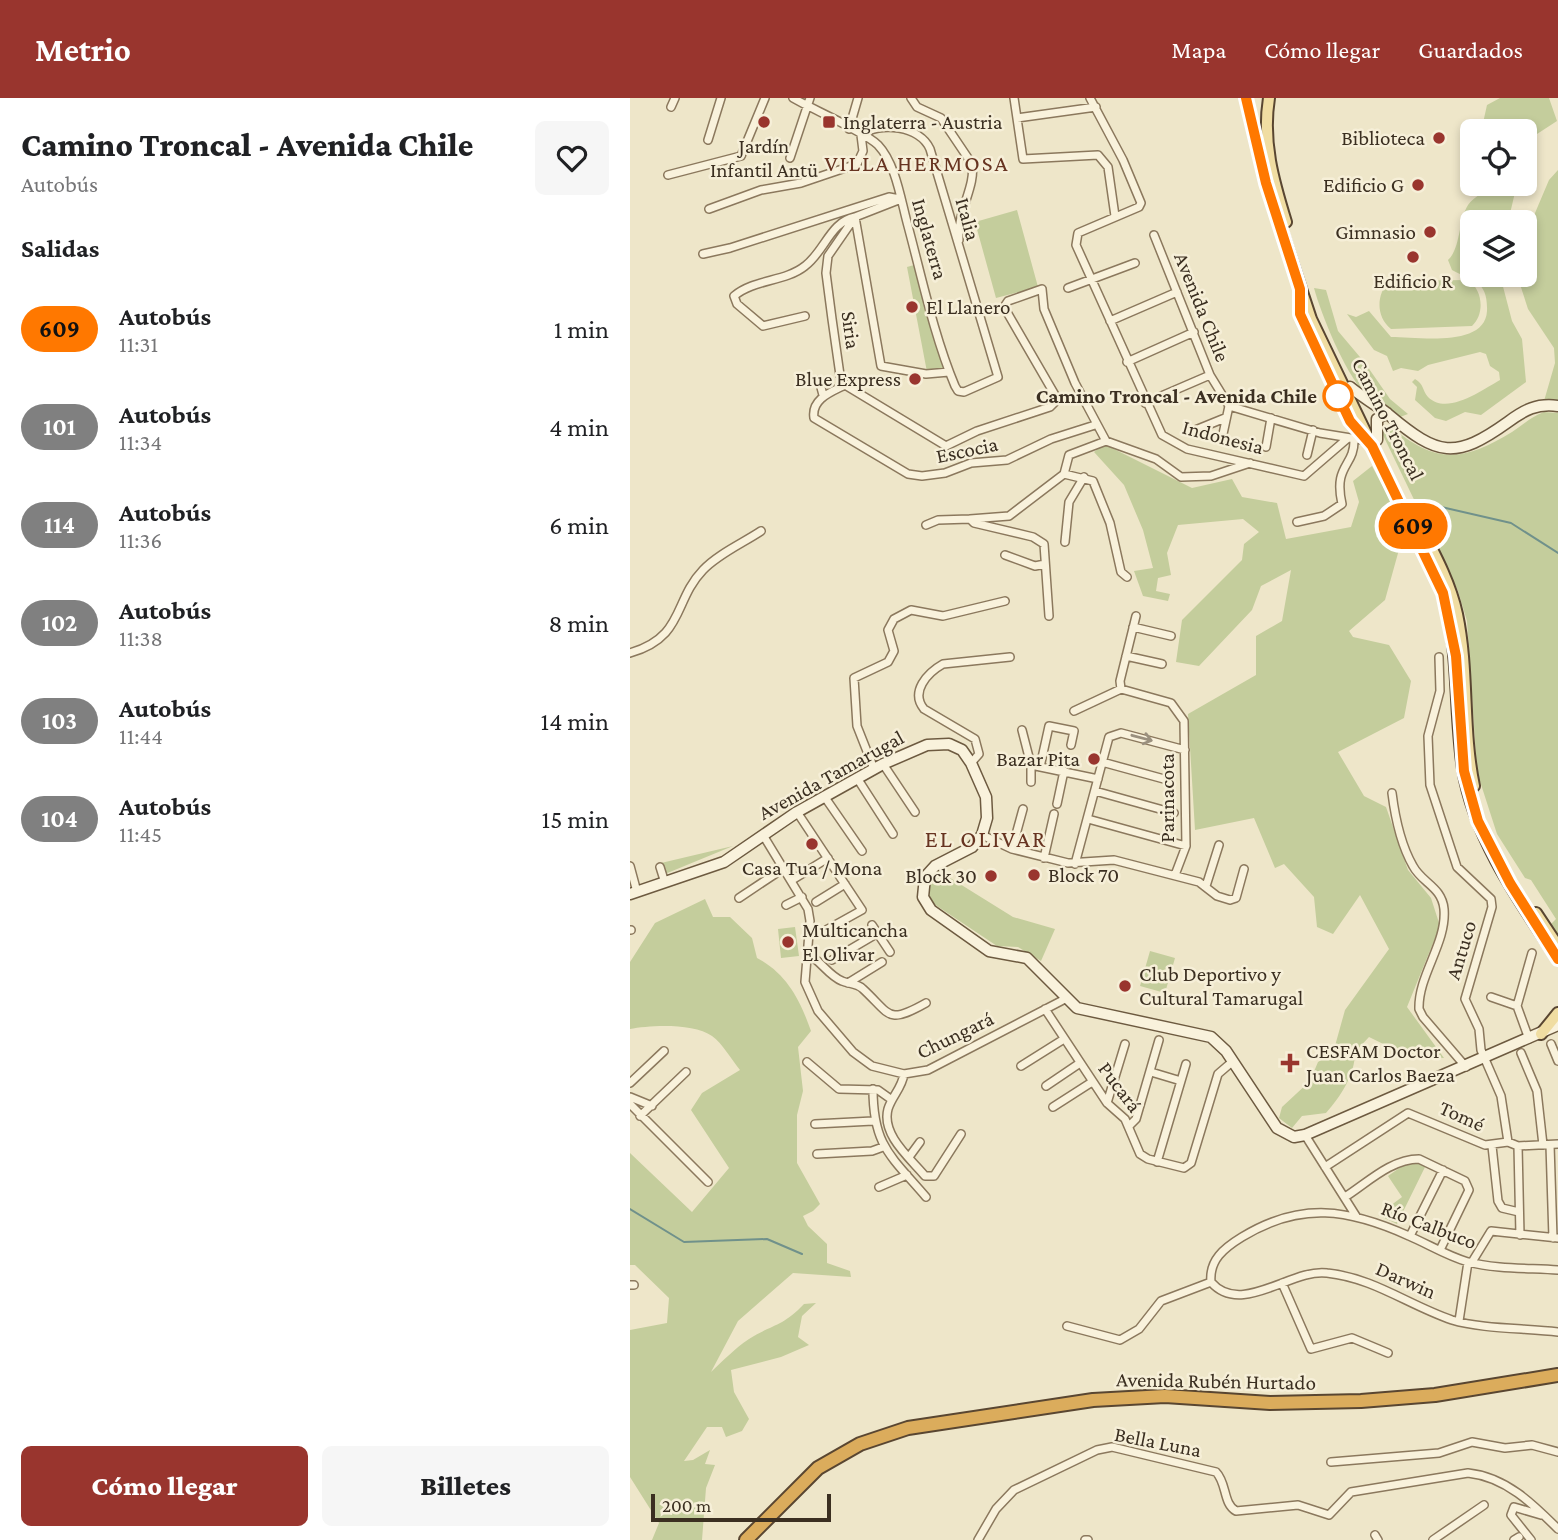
<!DOCTYPE html>
<html lang="es">
<meta charset="utf-8">
<style>
:root{--surface:#fff;--page:#f6f6f6;--text:#202124;--muted:#757577;--accent:#99352e}
body{margin:0;font-family:"Crimson Pro",serif;background:var(--page);color:var(--text);height:100vh;display:flex;flex-direction:column;font-size:26px;white-space:nowrap}
*{box-sizing:border-box;margin:0}
p{font-size:23px;color:var(--muted)}
.icon{flex:none;width:38px;height:38px;fill:none;stroke:currentColor;stroke-width:2;stroke-linecap:round;stroke-linejoin:round}
.map{position:relative;flex:1;overflow:hidden}
.sheet{display:flex;flex-direction:column;background:var(--surface);width:630px}
.sheet>*{flex:none}
.badge{padding:0 14px;border-radius:23px;font-size:24px;line-height:46px}
.tools{position:absolute;left:830px;top:21px;display:grid;gap:14px}
.tools a{display:grid;place-items:center;width:77px;height:77px;border-radius:10px;background:var(--surface);box-shadow:0 4px 10px #0003;font-size:35px}
.scale{position:absolute;left:21px;bottom:18px;width:180px;box-sizing:border-box;padding-left:7px;border:4px solid #3b2f21;border-top:0;font-size:19px;line-height:24px;white-space:nowrap;color:#3b2f21;-webkit-text-stroke:5px #f6efd8;paint-order:stroke}
.map>.badge{position:absolute;translate:-50% -50%;box-shadow:0 0 0 4px #fff}
h2{padding:0 21px;font-size:26px;line-height:63px}
.round{display:grid;place-items:center;flex:none;width:74px;height:74px;border-radius:10px;background:var(--page)}
.summary{display:flex;align-items:center;justify-content:space-between;height:119px;padding:0 21px}
h1{font-size:33px;font-weight:800;line-height:52px}
.action{display:flex;gap:14px;margin-top:auto;padding:14px 21px}
.action a{flex:1;height:80px;border-radius:10px;background:var(--accent);color:#fff;font-size:28px;font-weight:800;line-height:80px;text-align:center}
.action a+a{background:var(--page);color:var(--text)}
ul{padding:0;list-style:none}
li{display:flex;align-items:center;gap:21px;height:98px;padding:0 21px}
li div{flex:1}
li b{display:block;font-size:26px}
li em{font-style:normal}
li .badge{min-width:77px;font-weight:700;text-align:center}
header{display:flex;align-items:center;gap:42px;box-sizing:border-box;height:98px;padding:0 35px;background:var(--accent);color:#fff}
header strong{font-size:33px}
nav{display:flex;gap:38px;margin-inline-start:auto;font-size:24px}
main{display:flex;flex:1;min-height:0}
.map>svg:first-child{display:block}
.green{fill:#c4cd9c}
.lines{fill:none;stroke-linecap:round;stroke-linejoin:round}
.stream{stroke:#70918b;stroke-width:2}
.street-casing{stroke:#8b785d;stroke-width:10}
.secondary-casing{stroke:#6d5a40;stroke-width:13}
.primary-casing{stroke:#594631;stroke-width:14}
.highway-casing{stroke:#594631;stroke-width:16}
.street{stroke:#f9f2dc;stroke-width:7}
.secondary{stroke:#f9f2dc;stroke-width:10}
.primary{stroke:#f0dda2;stroke-width:10}
.highway{stroke:#dbac5c;stroke-width:12}
.oneway{stroke:#9a907e}
.line-casing{stroke:#fff;stroke-width:16}
.line{stroke:#ff7800;stroke-width:10}
.poi-dot{fill:#99352e;stroke:#f6efd8;stroke-width:2.5}
.stop-dot{fill:#fff;stroke:#ff7800;stroke-width:3.5}
.labels{text-anchor:middle;stroke-width:5;stroke-linejoin:round;paint-order:stroke}
.poi-label{font-size:21px;fill:#3b2f21;stroke:#f6efd8;text-anchor:start}
.street-label{font-size:21px;fill:#3b2f21;stroke:#f6efd8}
.stop-label{font-size:21px;font-weight:bold;fill:#3b2f21;stroke:#f6efd8;text-anchor:end}
.neighbourhood-label{font-size:23px;letter-spacing:2px;fill:#673421;stroke:#f6efd8}
.quarter-label{font-size:24px;letter-spacing:2px;fill:#673421;stroke:#f6efd8}
</style>
<header>
<strong>Metrio</strong>
<nav><a>Mapa</a><a>Cómo llegar</a><a>Guardados</a></nav>
</header>
<main>
<section class="sheet">
<div class="summary"><div><h1>Camino Troncal - Avenida Chile</h1><p>Autobús</p></div><a class="round"><svg class="icon" aria-label="heart" viewBox="0 0 24 24"><path d="M12 20l-8-8c-3-5 5-10 8-4 3-6 11-1 8 4z"/></svg></a></div>
<h2>Salidas</h2>
<ul>
<li><span class="badge" style="background:#ff7800;color:#111">609</span><div><b>Autobús</b><p>11:31</p></div><em>1 min</em></li>
<li><span class="badge" style="background:#808080;color:#fff">101</span><div><b>Autobús</b><p>11:34</p></div><em>4 min</em></li>
<li><span class="badge" style="background:#808080;color:#fff">114</span><div><b>Autobús</b><p>11:36</p></div><em>6 min</em></li>
<li><span class="badge" style="background:#808080;color:#fff">102</span><div><b>Autobús</b><p>11:38</p></div><em>8 min</em></li>
<li><span class="badge" style="background:#808080;color:#fff">103</span><div><b>Autobús</b><p>11:44</p></div><em>14 min</em></li>
<li><span class="badge" style="background:#808080;color:#fff">104</span><div><b>Autobús</b><p>11:45</p></div><em>15 min</em></li>
</ul>
<div class="action"><a>Cómo llegar</a><a>Billetes</a></div>
</section>
<div class="map">
<svg width="928" height="1442" viewBox="0 0 928 1442">
<rect width="100%" height="100%" fill="#eee6c9"/>
<path class="green" d="M870,0H919L927,23L907,36L856,33L853,25L857,7Z
M928,72V305L914,303L925,265L924,250L898,211L887,177H894V141L919,82Z
M857,86H887L878,124H842V177H870L882,223L892,241L896,284L851,317L835,314L816,323L805,320L785,302L787,289L782,284L785,281C794,286 792,292 798,299C817,318 852,292 870,282L869,274L860,268L856,256L850,254L798,267L788,273L771,270L763,273L757,258L744,252L717,216L726,219L739,213L761,239C788,239 855,250 857,213C858,182 843,184 822,172L818,162C831,150 828,123 838,107C844,98 854,97 857,86Z
M387,112L408,189L366,200L345,124Z
M284,167L315,274H297L277,169Z
M838,182C853,192 855,216 842,228L761,231C746,219 746,197 759,183Z
M684,190L696,192L708,233L735,265L760,301L778,316L770,319C758,311 744,304 734,294C715,275 691,216 684,190Z
M914,314L928,315V837L921,826L926,821L901,782L895,780L867,736L847,674L837,523L828,493L752,335L759,327C805,366 831,365 882,334C893,327 902,318 914,314Z
M474,346L562,390L602,381L612,399L647,405L656,441L721,429L729,404L723,383L742,368L775,430L755,502L719,533L723,539L759,547L781,583L774,620L708,654L734,698L756,709L778,772L801,800L810,828L777,909L814,960L780,959L739,939L725,954C725,977 711,998 696,1015L672,1018L662,1030L649,1020L652,1009L680,983L688,964L703,955L715,912L759,851L730,797L703,836L687,829L684,799L654,766L645,770L624,720L565,732L558,616L626,577V538L652,523L661,472L631,488L622,512L569,568L546,564L552,522L612,462L614,446L629,434L613,421L548,427L537,455L541,477L528,480L526,493L540,496L538,503L513,498L504,473L523,470L513,432L494,387L464,354Z
M103,748L35,776L31,765Z
M309,773L383,819L425,831L411,863L388,849L367,848L304,806C296,795 297,781 309,773Z
M75,801L83,819H100L122,840L127,860C157,876 170,902 181,933L168,949L173,993L167,1017V1065L190,1106L183,1113L173,1118L178,1128L197,1146V1165L220,1173L221,1179L163,1175L108,1223L81,1274C93,1263 104,1251 119,1241C143,1226 152,1229 174,1206L186,1205L172,1218L168,1239L179,1247L151,1259L101,1272L104,1294L119,1321L112,1333L96,1339L92,1329H77L54,1363L63,1362L80,1352L75,1366L85,1367L76,1390L72,1442H22L29,1425L0,1379V1232L37,1225L39,1200L5,1167H0V1055L62,1114L99,1070L61,1012L72,995L110,972C102,962 92,945 82,938C64,925 20,927 0,931V864L25,825Z
M165,829L169,858L151,860L148,831Z
M520,853L545,860L535,895L510,888Z
M787,1063L796,1067L767,1126L748,1117L772,1099L758,1078L778,1064Z"/>
<g class="lines">
<path class="stream" d="M807,408L881,425L928,455
M0,1111L54,1144L137,1141L172,1156"/>
<defs>
<path id="street" d="M281,0L287,9L311,20L342,66C346,89 327,112 329,142
M384,0L393,61L468,57L478,69L485,118
M460,0L493,62L511,105L509,109L448,135L446,147L532,337L557,351L674,378L718,340
M41,9L45,0
M387,20L466,9
M219,31L228,0
M78,42L91,0
M160,60L180,0
M38,77L111,58L135,0
M271,101L225,119L198,158L196,175L202,221L210,277L215,287L316,348L347,333L420,309L425,304V297L374,209L378,203L412,191L414,211L445,285L476,343L526,361L551,379L581,378L620,365
M79,111L131,92L171,85L227,66L233,53L231,37C250,23 290,28 300,51L368,279L334,294L328,293L325,288C304,238 292,180 278,128C271,103 266,66 248,47C235,34 182,11 163,0
M524,137L580,277L599,308L690,335L733,342L741,347
M73,156L100,150L259,99L270,101
M438,190L505,165
M670,196C671,235 710,310 733,342
M175,218L133,228L107,206L104,198C124,181 155,184 175,168C195,153 200,124 225,119L251,268L296,276L319,274
M480,223L547,194
M497,264L564,234
M189,282L193,297
M215,287C201,294 181,301 184,320L278,376L292,378L315,375L341,365L377,362L421,341L465,327
M515,305L580,277
M563,333L595,320
M593,336L599,308
M636,349L641,320
M677,357L683,332
M434,376L439,357L476,343
M667,424L694,418L712,406C703,366 725,369 724,341
M296,427L308,422L340,421
M435,444L439,404L454,379
M375,457L405,468L415,466
M419,518L414,446L403,439L344,425L340,421L379,418L434,376L463,383L480,425L491,474L497,479
M506,518L490,583L491,591L541,605L554,623L556,748L545,777
M503,529L541,538
M0,555C55,539 43,503 73,472C88,456 113,445 131,433
M496,558L532,566
M809,559L810,593L798,638L800,687L827,769L861,801L862,809L835,901L849,931L851,952L871,998L878,1044
M444,613L491,591
M392,632L401,667V684
M472,664L534,681
M341,665L349,656L345,641L294,611C280,594 297,575 313,566L380,559
M253,666L285,714
M401,667L468,681
M410,669L419,628L444,633L441,647
M244,671L227,628L224,580L258,564L264,553L258,532L264,521L281,512L313,518L375,503
M227,680L263,736
M465,693L544,715
M762,695C765,719 771,747 783,768C792,785 812,789 814,811C817,845 788,877 789,911L793,919L836,969
M194,698L232,753
M427,706L434,673
M167,714L232,812L196,832
M458,721L556,748
M133,737L178,811L180,823L175,884L188,913L223,954L242,968L274,976L298,972L435,901
M352,737L382,751L438,765L484,762L569,784L587,798L600,802L606,800L614,771
M382,751L393,711
M414,760L424,716
M445,766L479,639L491,635L555,652
M0,768L7,794
M30,769L35,785
M162,782L198,760
M576,788L589,747
M109,800L154,770
M186,804L215,786
M156,807L172,799
M242,827L260,854
M0,832H1
M178,856C191,863 199,878 212,883C219,886 227,885 233,891C261,917 257,927 296,905
M202,862L248,835
M218,885L252,864
M861,899L887,908
M415,911L477,1005L495,1021L510,1056L518,1061L554,1070L561,1065L588,976L602,964
M899,941L887,908L902,855
M921,946L928,963
M891,955L907,993L913,1047
M177,964L209,991L248,992L262,1002
M391,968L434,941
M521,974L551,983
M274,976C272,990 262,998 258,1011C251,1037 281,1061 295,1078H304L331,1036
M0,985L34,953
M416,988L450,965
M243,991C243,1048 261,1058 296,1099
M0,999L22,1008
M477,1005L495,946
M0,1006L78,1084
M423,1009L462,984
M10,1018L56,974
M185,1026L243,1023
M499,1028L506,1021L529,942
M675,1037L726,1118
M920,1047L923,1140
M862,1048L868,1103L872,1110L889,1114
M888,1048L890,1137
M187,1056L242,1053L253,1049
M279,1059L290,1044
M527,1064L556,966
M695,1069L778,1015L855,1047L878,1044L888,1048L928,1046
M249,1089L277,1077
M715,1099C737,1085 761,1061 789,1061L835,1083L839,1092L810,1152
M780,1138L813,1072
M842,1164L861,1133L928,1140
M928,1172C899,1170 865,1171 838,1164C817,1158 798,1146 779,1138C719,1111 671,1103 612,1139C594,1150 579,1162 581,1184C611,1219 662,1170 697,1175C744,1180 778,1207 822,1222C851,1231 896,1230 928,1234
M652,1185L681,1251L722,1240L758,1255
M0,1187H4
M829,1223L838,1164
M437,1228L490,1242L509,1231L531,1203L581,1184
M701,1364L809,1355L842,1344L875,1350L902,1347L928,1354
M745,1437L748,1442
M348,1442L366,1411L384,1392L467,1352L482,1349L586,1374C597,1385 593,1406 606,1413L668,1407L699,1417L721,1394L838,1375C876,1379 903,1406 928,1431
M455,1442H458
M803,1442L854,1407
M884,1442L889,1439
M901,1442L881,1417L884,1409L911,1417"/>
<path id="secondary" d="M720,289C732,299 747,307 759,317C808,358 825,362 878,324C894,312 907,305 928,308
M747,342V321L757,315
M0,796L94,764L167,714L253,666L297,647L319,646L332,652L341,665L356,699L357,720L352,737L342,749L305,768L295,779L293,799L301,812L359,853L397,860L447,910L581,939L596,953L647,1030L664,1039L675,1037L928,927"/>
<path id="primary" d="M616,0L636,85L681,221L813,495C830,553 824,612 833,671C844,740 890,804 928,861
M639,0C632,44 643,82 656,124
M789,426C804,455 820,484 827,516C839,573 832,631 844,688
M906,815L928,848
M911,936L928,915"/>
<path id="highway" d="M116,1442L188,1370L230,1346L278,1330L463,1302L535,1298L640,1305L731,1303L805,1297L928,1277"/>
</defs>
<use href="#street" class="street-casing"/>
<use href="#secondary" class="secondary-casing"/>
<use href="#primary" class="primary-casing"/>
<use href="#highway" class="highway-casing"/>
<use href="#street" class="street"/>
<use href="#secondary" class="secondary"/>
<use href="#primary" class="primary"/>
<use href="#highway" class="highway"/>
</g>
<defs><path id="oneway-shaft" d="M-6 0H5M1.5-3L5.5 0L1.5 3" fill="none" stroke-width="1.6" stroke-linecap="round" stroke-linejoin="round" transform="scale(1.75)"/></defs>
<use class="oneway" href="#oneway-shaft" transform="translate(512 640) rotate(15)"/>
<g class="lines">
<defs>
<path id="line" d="M616,0L636,85L670,191V216L720,323L742,348L813,495L826,558L834,673L848,723L880,785L928,861"/>
</defs>
<use href="#line" class="line-casing"/>
<use href="#line" class="line"/>
</g>
<g class="poi-dot">
<circle cx="134" cy="24" r="7"/>
<rect x="192" y="17" width="14" height="14" rx="3.5"/>
<circle cx="809" cy="40" r="7"/>
<circle cx="788" cy="87" r="7"/>
<circle cx="800" cy="134" r="7"/>
<circle cx="783" cy="159" r="7"/>
<circle cx="282" cy="209" r="7"/>
<circle cx="285" cy="281" r="7"/>
<circle cx="464" cy="661" r="7"/>
<circle cx="182" cy="746" r="7"/>
<circle cx="404" cy="777" r="7"/>
<circle cx="361" cy="778" r="7"/>
<circle cx="158" cy="844" r="7"/>
<circle cx="495" cy="888" r="7"/>
<path d="M656.5 954.5h7v7h7v7h-7v7h-7v-7h-7v-7h7z"/>
</g>
<circle class="stop-dot" cx="708" cy="298" r="14"/>
<g class="labels">
<g class="poi-label">
<text x="213" y="31">Inglaterra - Austria</text>
<text x="795" y="47" text-anchor="end">Biblioteca</text>
<text x="134" y="55" text-anchor="middle">Jardín<tspan x="134" dy="24">Infantil Antü</tspan></text>
<text x="774" y="94" text-anchor="end">Edificio G</text>
<text x="786" y="141" text-anchor="end">Gimnasio</text>
<text x="783" y="190" text-anchor="middle">Edificio R</text>
<text x="296" y="216">El Llanero</text>
<text x="271" y="288" text-anchor="end">Blue Express</text>
<text x="450" y="668" text-anchor="end">Bazar Pita</text>
<text x="182" y="777" text-anchor="middle">Casa Tua / Mona</text>
<text x="418" y="784">Block 70</text>
<text x="347" y="785" text-anchor="end">Block 30</text>
<text x="172" y="839">Multicancha<tspan x="172" dy="24">El Olivar</tspan></text>
<text x="509" y="883">Club Deportivo y<tspan x="509" dy="24">Cultural Tamarugal</tspan></text>
<text x="676" y="960">CESFAM Doctor<tspan x="676" dy="24">Juan Carlos Baeza</tspan></text>
</g>
<g class="street-label">
<text transform="translate(338 121) rotate(74)" y="7">Italia</text>
<text transform="translate(300 141) rotate(74)" y="7">Inglaterra</text>
<text transform="translate(572 209) rotate(68)" y="7">Avenida Chile</text>
<text transform="translate(221 232) rotate(82)" y="7">Siria</text>
<text transform="translate(758 321) rotate(63)" y="7">Camino Troncal</text>
<text transform="translate(593 339) rotate(15)" y="7">Indonesia</text>
<text transform="translate(337 352) rotate(-12)" y="7">Escocia</text>
<text transform="translate(201 677) rotate(-29)" y="7">Avenida Tamarugal</text>
<text transform="translate(537 700) rotate(-90)" y="7">Parinacota</text>
<text transform="translate(831 852) rotate(-73)" y="7">Antuco</text>
<text transform="translate(325 937) rotate(-26)" y="7">Chungará</text>
<text transform="translate(490 989) rotate(53)" y="7">Pucará</text>
<text transform="translate(832 1018) rotate(24)" y="7">Tomé</text>
<text transform="translate(799 1127) rotate(21)" y="7">Río Calbuco</text>
<text transform="translate(776 1182) rotate(24)" y="7">Darwin</text>
<text transform="translate(586 1283) rotate(1)" y="7">Avenida Rubén Hurtado</text>
<text transform="translate(528 1344) rotate(11)" y="7">Bella Luna</text>
</g>
<g class="stop-label">
<text x="687" y="305">Camino Troncal - Avenida Chile</text>
</g>
<g class="neighbourhood-label">
<text x="287" y="73">VILLA HERMOSA</text>
</g>
<g class="quarter-label">
<text x="356" y="749">EL OLIVAR</text>
</g>
</g>
</svg>
<div class="tools">
<a><svg class="icon" aria-label="locate" viewBox="0 0 24 24"><circle cx="12" cy="12" r="6"/><path d="M12 2v4M12 18v4M2 12h4M18 12h4"/></svg></a>
<a><svg class="icon" aria-label="layers" viewBox="0 0 24 24"><path d="M12 4l9 5-9 5-9-5zM3 14l9 5 9-5"/></svg></a>
</div>
<div class="scale">200 m</div>
<b class="badge" style="left:783px;top:428px;background:#ff7800;color:#111">609</b>
</div>
</main>
